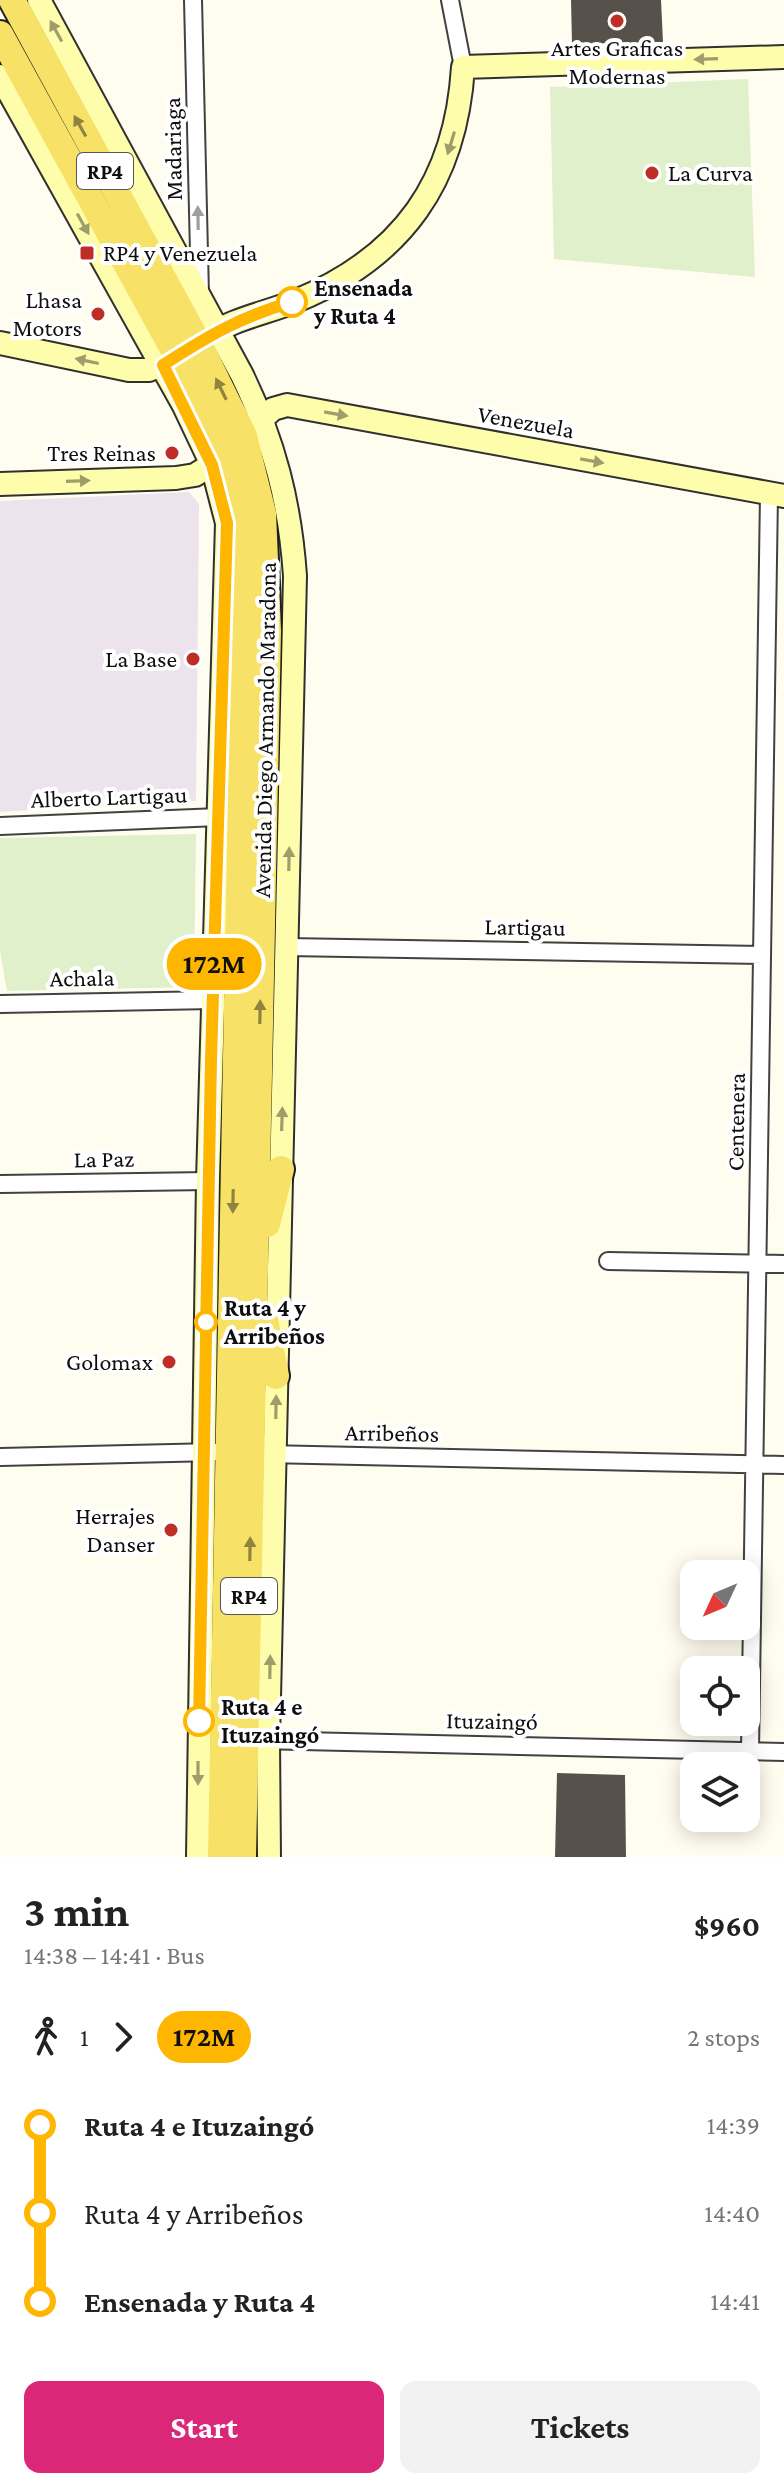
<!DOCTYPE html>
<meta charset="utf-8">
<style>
:root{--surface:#fff;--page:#f2f2f2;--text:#222;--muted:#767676;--accent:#db2777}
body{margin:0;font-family:"Crimson Pro",serif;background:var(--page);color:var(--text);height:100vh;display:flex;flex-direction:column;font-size:30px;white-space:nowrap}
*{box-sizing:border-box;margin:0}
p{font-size:26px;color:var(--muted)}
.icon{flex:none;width:44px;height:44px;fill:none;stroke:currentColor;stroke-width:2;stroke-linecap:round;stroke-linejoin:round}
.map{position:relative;height:1857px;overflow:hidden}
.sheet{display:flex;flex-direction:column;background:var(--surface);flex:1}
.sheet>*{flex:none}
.badge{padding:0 16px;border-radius:26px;font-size:28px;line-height:52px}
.needle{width:52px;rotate:226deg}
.tools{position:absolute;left:680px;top:1560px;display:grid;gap:16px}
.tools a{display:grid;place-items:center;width:80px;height:80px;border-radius:16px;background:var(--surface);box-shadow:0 4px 20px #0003;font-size:40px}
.map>.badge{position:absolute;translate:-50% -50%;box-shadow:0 0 0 4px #fff}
.legs{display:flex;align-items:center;gap:12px;height:88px;padding:0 24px;font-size:26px}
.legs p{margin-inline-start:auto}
.head{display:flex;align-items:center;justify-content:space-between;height:136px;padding:0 24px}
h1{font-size:44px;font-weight:700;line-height:60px}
.primary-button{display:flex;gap:16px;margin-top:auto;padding:16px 24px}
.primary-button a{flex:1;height:92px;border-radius:16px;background:var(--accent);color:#fff;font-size:32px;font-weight:700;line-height:92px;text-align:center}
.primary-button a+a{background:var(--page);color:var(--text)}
ul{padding:0 24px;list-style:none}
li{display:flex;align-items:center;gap:28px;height:88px;font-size:30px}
li i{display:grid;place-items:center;width:12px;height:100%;margin:0 10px;background:currentColor}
li i::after{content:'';width:20px;height:20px;margin:-10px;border:6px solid;border-radius:50%;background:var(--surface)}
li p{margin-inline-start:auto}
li:first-child i{background:linear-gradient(#0000 50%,currentColor 0)}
li:last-child i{background:linear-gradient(currentColor 50%,#0000 0)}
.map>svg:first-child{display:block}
.industrial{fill:#ede3ed}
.pitch{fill:#e0f0cb}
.building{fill:#57514b}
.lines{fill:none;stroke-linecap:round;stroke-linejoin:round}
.street-casing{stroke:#414141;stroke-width:20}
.secondary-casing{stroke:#303030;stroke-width:26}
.primary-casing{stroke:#1f1f1f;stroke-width:30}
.street{stroke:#fff;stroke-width:16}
.secondary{stroke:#fefdab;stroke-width:22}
.primary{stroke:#f7e267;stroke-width:26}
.oneway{fill:#9e9d6c}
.oneway2{fill:#8e833f}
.oneway3{fill:#9f9f9f}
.line-1-casing{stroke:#fff;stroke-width:18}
.line-1{stroke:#feb600;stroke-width:12}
.poi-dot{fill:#be2e27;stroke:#fff;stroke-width:3}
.stop-1-dot{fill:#fff;stroke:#feb600;stroke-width:4}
.labels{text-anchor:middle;stroke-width:8;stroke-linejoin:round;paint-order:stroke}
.shield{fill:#fff;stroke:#565656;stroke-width:2}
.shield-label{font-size:22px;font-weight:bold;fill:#0e0e0e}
.poi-label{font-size:24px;fill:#0e0e0e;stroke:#fff;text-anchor:end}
.street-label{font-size:24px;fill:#0e0e0e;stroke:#fff}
.stop-label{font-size:24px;font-weight:bold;fill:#0e0e0e;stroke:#fff;text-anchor:start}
</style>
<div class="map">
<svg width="784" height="1857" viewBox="0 0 784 1857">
<rect width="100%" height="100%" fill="#fffdf0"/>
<path class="industrial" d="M189,492L199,504L196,801L0,812V501Z"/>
<path class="pitch" d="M748,79L755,277L554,259L550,87Z
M196,834L194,987L7,991L0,951V838Z"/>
<path class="building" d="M571,0H661L663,42L572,44Z
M557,1773L625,1775L626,1857H555Z"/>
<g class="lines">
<defs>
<path id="street" d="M193,0L200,295
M450,0L463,67
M0,826L219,817
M287,947L762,955
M0,1004L213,1000
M0,1184L208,1181
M608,1261L784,1264
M266,1454L784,1465
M0,1457L215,1452
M258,1740L784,1752
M750,1751L769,494"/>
<path id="secondary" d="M39,0L242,375C274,441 290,503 295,576L268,1741L269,1857
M0,76L184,406L212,465L227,523L208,1181L198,1857
M205,338C234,318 264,314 296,301C403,257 456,181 463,67L784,57
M0,343L129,370H149L173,359
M253,427L273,409L287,405L784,496
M0,484L176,478L195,475L223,457"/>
<path id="primary" d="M12,0L198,342L244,436L263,513L268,631L243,1857
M0,34L214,424L236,478L246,524L221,1857
M267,1224L281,1169
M265,1320L276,1376"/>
</defs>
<use href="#street" class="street-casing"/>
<use href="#secondary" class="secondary-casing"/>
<use href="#primary" class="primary-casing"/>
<use href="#street" class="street"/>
<use href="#secondary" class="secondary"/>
<use href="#primary" class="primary"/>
</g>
<defs><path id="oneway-solid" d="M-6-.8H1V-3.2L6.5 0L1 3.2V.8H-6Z" transform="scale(2)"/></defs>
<g class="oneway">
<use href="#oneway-solid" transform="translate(56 31) rotate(-119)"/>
<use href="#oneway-solid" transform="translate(706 59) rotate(178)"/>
<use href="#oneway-solid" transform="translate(451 143) rotate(107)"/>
<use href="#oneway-solid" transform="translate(83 224) rotate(61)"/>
<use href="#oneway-solid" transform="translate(87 361) rotate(-168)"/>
<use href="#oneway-solid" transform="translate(336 414) rotate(10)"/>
<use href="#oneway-solid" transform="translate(592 461) rotate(10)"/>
<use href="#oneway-solid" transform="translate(78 481) rotate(-2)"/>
<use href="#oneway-solid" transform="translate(289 859) rotate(-89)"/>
<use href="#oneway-solid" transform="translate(282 1119) rotate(-88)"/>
<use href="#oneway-solid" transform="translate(276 1407) rotate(-89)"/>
<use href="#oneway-solid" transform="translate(270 1667) rotate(-89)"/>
<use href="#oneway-solid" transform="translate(198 1773) rotate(90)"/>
</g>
<g class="oneway2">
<use href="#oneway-solid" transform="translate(80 126) rotate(-119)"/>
<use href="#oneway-solid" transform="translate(221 389) rotate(-116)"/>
<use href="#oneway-solid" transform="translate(260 1012) rotate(-89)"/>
<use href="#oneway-solid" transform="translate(233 1201) rotate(91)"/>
<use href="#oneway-solid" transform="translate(250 1549) rotate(-89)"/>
</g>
<use class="oneway3" href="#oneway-solid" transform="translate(198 218) rotate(-91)"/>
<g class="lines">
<defs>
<path id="line-1" d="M199,1721L211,1060L227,523L212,465L163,365C208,336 240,317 292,302"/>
</defs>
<use href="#line-1" class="line-1-casing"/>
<use href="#line-1" class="line-1"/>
</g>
<g class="poi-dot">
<circle cx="617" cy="21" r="8"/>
<circle cx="652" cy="173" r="8"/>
<rect x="79" y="245" width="16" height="16" rx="4"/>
<circle cx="98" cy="314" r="8"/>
<circle cx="172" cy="453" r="8"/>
<circle cx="193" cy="659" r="8"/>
<circle cx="169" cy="1362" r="8"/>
<circle cx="171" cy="1530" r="8"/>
</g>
<g class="stop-1-dot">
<circle cx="292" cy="302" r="14"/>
<circle cx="206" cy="1322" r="10"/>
<circle cx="199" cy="1721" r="14"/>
</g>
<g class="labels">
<g class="shield">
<rect x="77" y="153" width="56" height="36" rx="6"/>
<rect x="221" y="1578" width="56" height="36" rx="6"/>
</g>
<g class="shield-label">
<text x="105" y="179">RP4</text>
<text x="249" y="1604">RP4</text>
</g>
<g class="poi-label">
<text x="617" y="56" text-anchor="middle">Artes Graficas<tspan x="617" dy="28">Modernas</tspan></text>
<text x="668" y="181" text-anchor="start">La Curva</text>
<text x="103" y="261" text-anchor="start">RP4 y Venezuela</text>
<text x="82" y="308">Lhasa<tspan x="82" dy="28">Motors</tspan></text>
<text x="156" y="461">Tres Reinas</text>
<text x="177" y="667">La Base</text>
<text x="153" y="1370">Golomax</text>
<text x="155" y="1524">Herrajes<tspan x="155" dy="28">Danser</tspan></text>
</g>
<g class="street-label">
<text transform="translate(173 149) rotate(-91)" y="8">Madariaga</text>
<text transform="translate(526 422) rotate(10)" y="8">Venezuela</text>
<text transform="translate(265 730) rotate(-89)" y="8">Avenida Diego Armando Maradona</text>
<text transform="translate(109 797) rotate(-2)" y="8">Alberto Lartigau</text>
<text transform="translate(525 927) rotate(1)" y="8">Lartigau</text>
<text transform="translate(82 978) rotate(-1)" y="8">Achala</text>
<text transform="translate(736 1122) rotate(-89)" y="8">Centenera</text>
<text transform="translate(104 1159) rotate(-1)" y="8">La Paz</text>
<text transform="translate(392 1433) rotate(1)" y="8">Arribeños</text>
<text transform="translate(492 1721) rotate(1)" y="8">Ituzaingó</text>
</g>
<g class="stop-label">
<text x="314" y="296">Ensenada<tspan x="314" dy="28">y Ruta 4</tspan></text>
<text x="224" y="1316">Ruta 4 y<tspan x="224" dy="28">Arribeños</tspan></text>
<text x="221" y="1715">Ruta 4 e<tspan x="221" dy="28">Ituzaingó</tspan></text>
</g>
</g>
</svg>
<div class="tools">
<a><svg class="needle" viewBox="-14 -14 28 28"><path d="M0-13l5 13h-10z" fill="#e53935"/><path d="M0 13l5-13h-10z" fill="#767676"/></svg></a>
<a><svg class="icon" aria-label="locate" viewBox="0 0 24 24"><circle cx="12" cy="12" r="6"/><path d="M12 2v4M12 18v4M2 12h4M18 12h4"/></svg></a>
<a><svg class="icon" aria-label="layers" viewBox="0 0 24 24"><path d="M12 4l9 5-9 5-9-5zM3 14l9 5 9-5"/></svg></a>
</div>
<b class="badge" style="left:214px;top:964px;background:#feb600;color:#111">172M</b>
</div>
<section class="sheet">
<div class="head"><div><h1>3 min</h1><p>14:38 – 14:41 · Bus</p></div><b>$960</b></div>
<div class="legs"><svg class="icon" aria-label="walk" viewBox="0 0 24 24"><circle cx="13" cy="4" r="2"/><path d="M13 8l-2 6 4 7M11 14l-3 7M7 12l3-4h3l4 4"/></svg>1<svg class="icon" aria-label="forward" viewBox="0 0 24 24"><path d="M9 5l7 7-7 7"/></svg><b class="badge" style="background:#feb600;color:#111">172M</b><p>2 stops</p></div>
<ul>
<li><i style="color:#feb600"></i><b>Ruta 4 e Ituzaingó</b><p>14:39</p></li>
<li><i style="color:#feb600"></i><span>Ruta 4 y Arribeños</span><p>14:40</p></li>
<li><i style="color:#feb600"></i><b>Ensenada y Ruta 4</b><p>14:41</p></li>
</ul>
<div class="primary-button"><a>Start</a><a>Tickets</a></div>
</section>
